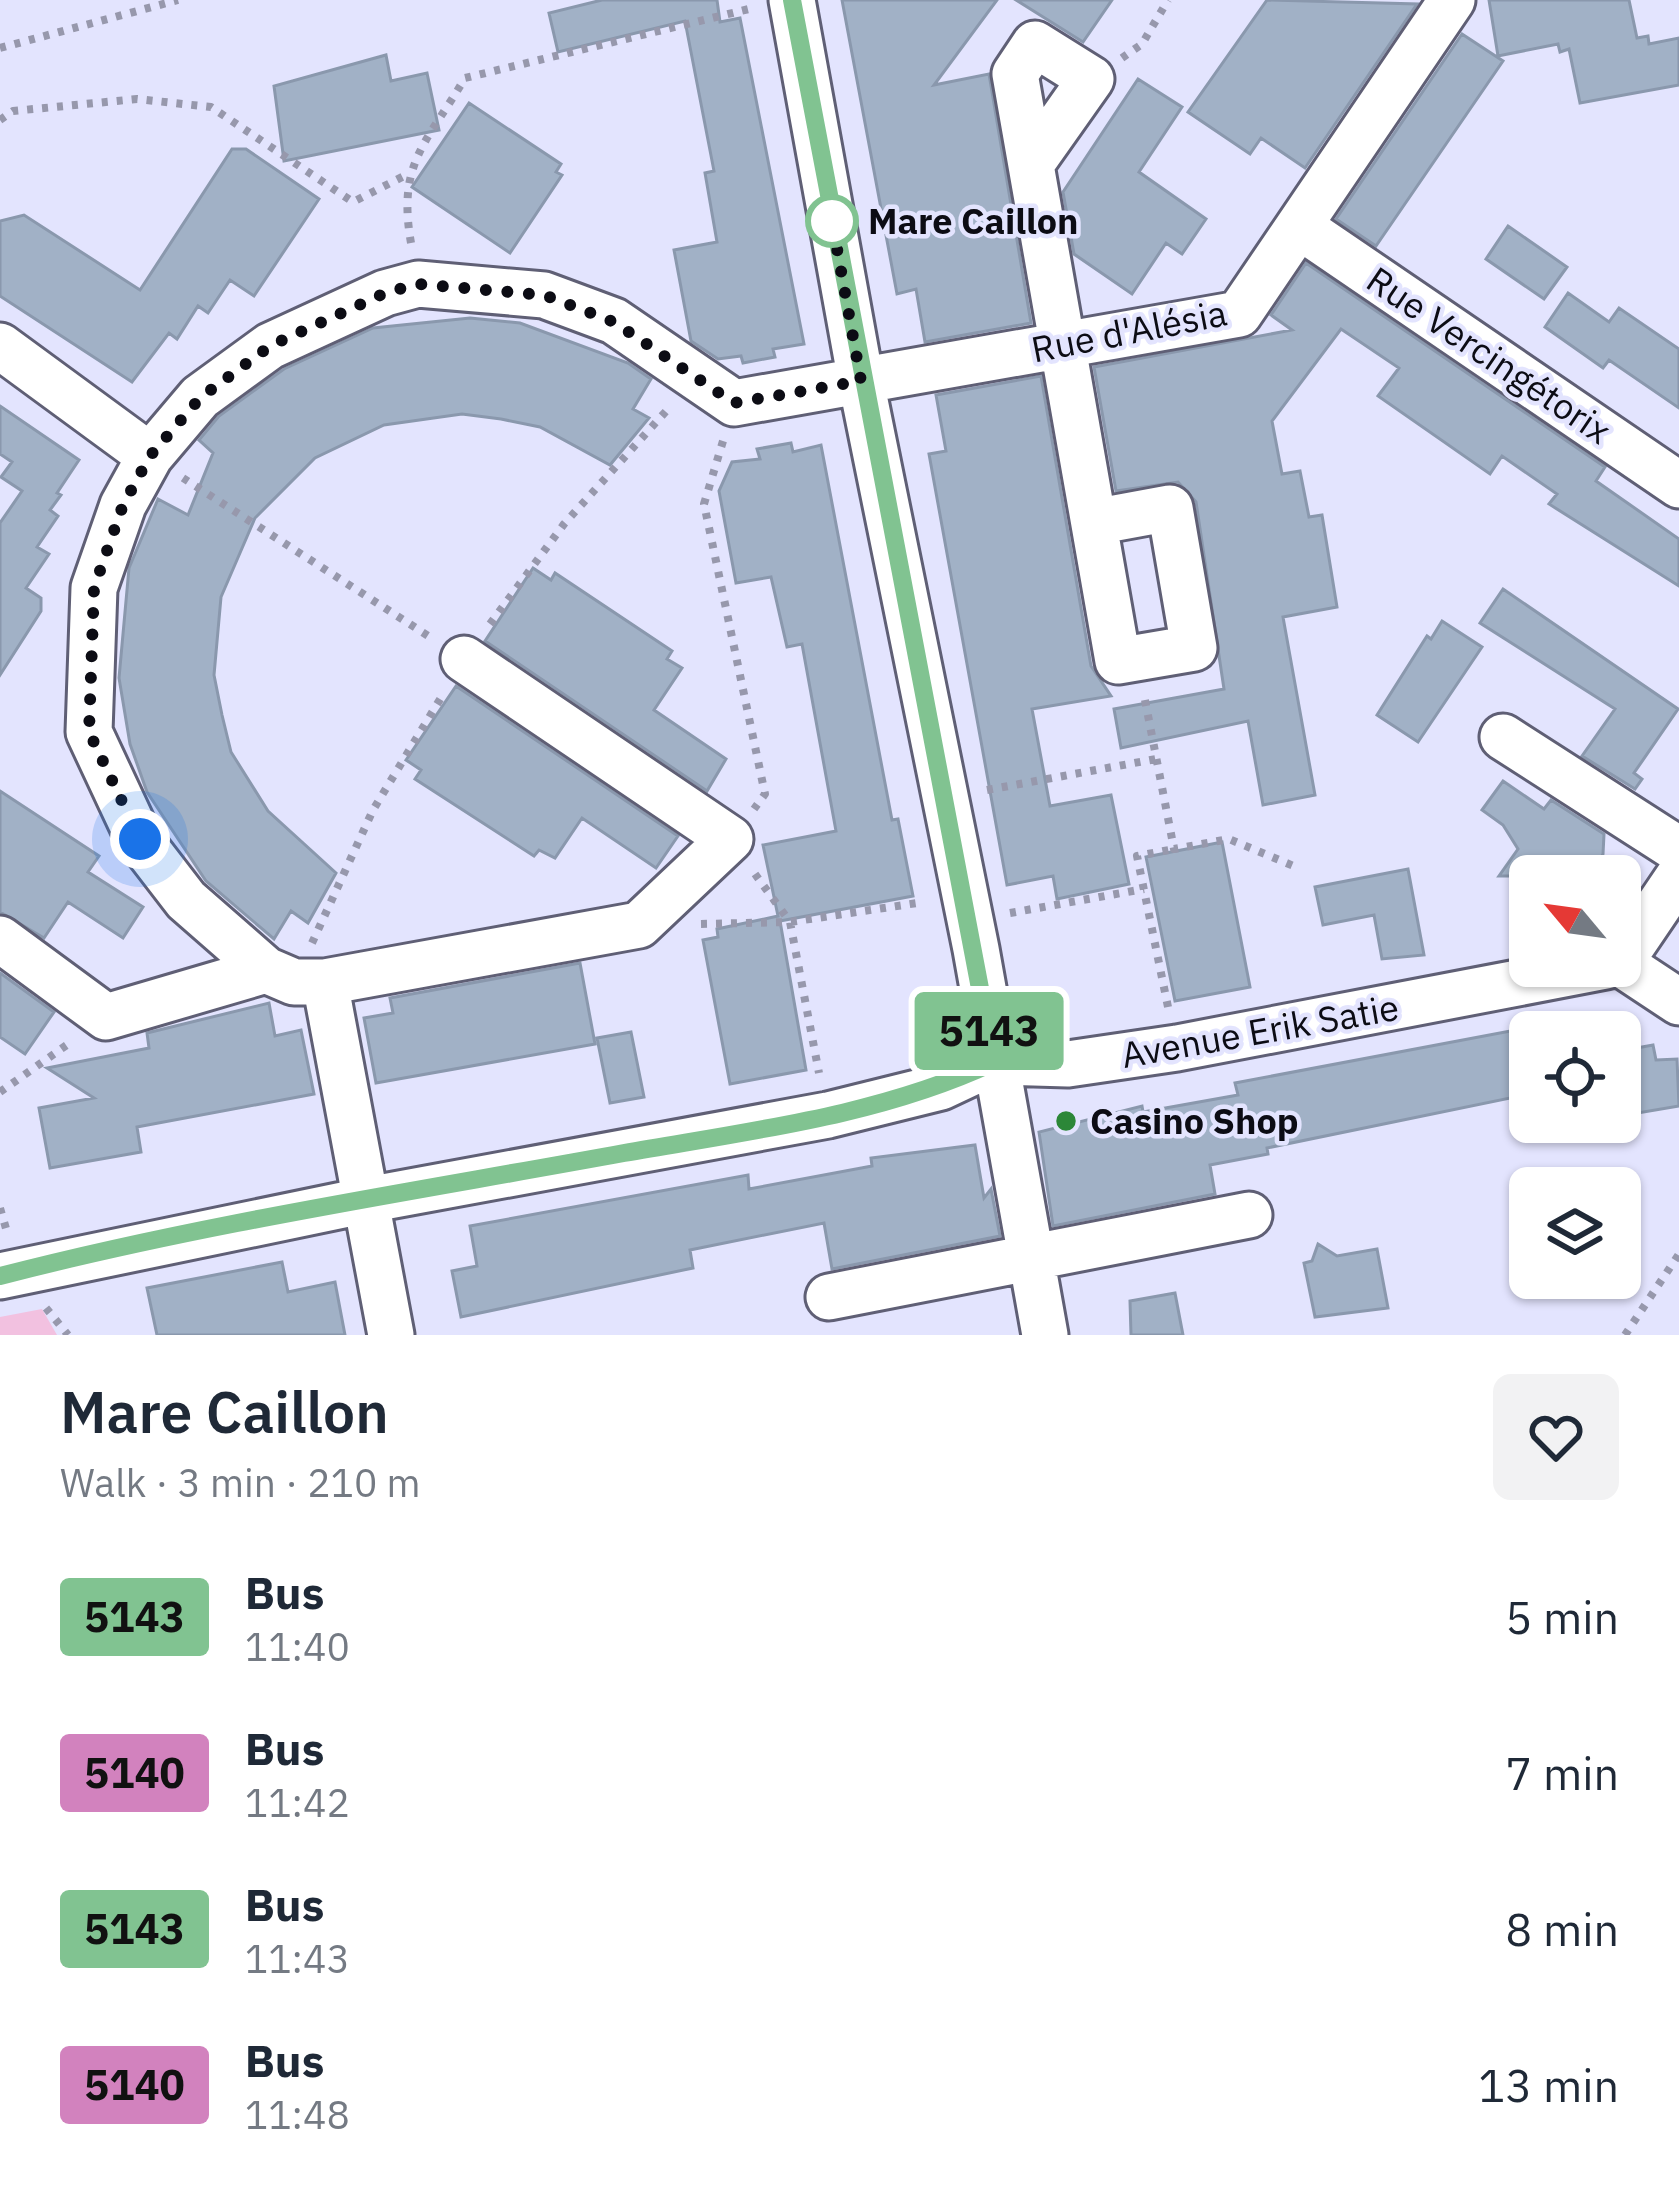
<!DOCTYPE html>
<meta charset="utf-8">
<style>
:root{--surface:#fff;--page:#f2f2f3;--text:#1f2937;--muted:#747a83}
body{margin:0;font-family:"IBM Plex Sans",sans-serif;background:var(--page);color:var(--text);height:100vh;display:flex;flex-direction:column;font-size:45px;white-space:nowrap}
*{box-sizing:border-box;margin:0}
p{font-size:39px;color:var(--muted)}
.icon{flex:none;width:66px;height:66px;fill:none;stroke:currentColor;stroke-width:2;stroke-linecap:round;stroke-linejoin:round}
.map{position:relative;height:1335px;overflow:hidden}
.side{display:flex;flex-direction:column;background:var(--surface);flex:1}
.side>*{flex:none}
.badge{padding:0 24px;border-radius:9px;font-size:42px;line-height:78px}
.needle{width:78px;rotate:299deg}
.fabs{position:absolute;left:1509px;top:855px;display:grid;gap:24px}
.fabs a{display:grid;place-items:center;width:132px;height:132px;border-radius:18px;background:var(--surface);box-shadow:0 3px 9px #0004;font-size:60px}
.you{position:absolute;width:60px;height:60px;margin:-30px;border:9px solid #fff;border-radius:50%;background:#1a73e8;box-shadow:0 0 0 18px #1a73e833}
.map>.badge{position:absolute;translate:-50% -50%;box-shadow:0 0 0 6px #fff}
.round{display:grid;place-items:center;flex:none;width:126px;height:126px;border-radius:18px;background:var(--page)}
.head{display:flex;align-items:center;justify-content:space-between;height:204px;padding:0 60px}
h1{font-size:57px;font-weight:600;line-height:90px}
ul{padding:0;list-style:none}
li{display:flex;align-items:center;gap:36px;height:156px;padding:0 60px}
li div{flex:1}
li b{display:block;font-size:45px}
li em{font-style:normal}
li .badge{min-width:132px;font-weight:700;text-align:center}
.map>svg:first-child{display:block}
.green{fill:#f2c1e0}
.building{fill:#a1b1c6;stroke:#8a98ad;stroke-width:3}
.lines{fill:none;stroke-linecap:round;stroke-linejoin:round}
.minor-casing{stroke:#5f5f75;stroke-width:51}
.path{stroke:#9798ac;stroke-width:8;stroke-dasharray:6 9;stroke-linecap:butt}
.minor{stroke:#fff;stroke-width:45}
.line-casing{stroke:#fff;stroke-width:27}
.line{stroke:#81c391;stroke-width:18}
.walk{stroke:#0c0c14;stroke-width:12;stroke-dasharray:0 21.6}
.stop-dot{fill:#fff;stroke:#81c391;stroke-width:6}
.poi-dot{fill:#2c8738;stroke:#e3e4fe;stroke-width:4.5}
.labels{text-anchor:middle;stroke-width:9;stroke-linejoin:round;paint-order:stroke}
.stop-label{font-size:36px;font-weight:bold;fill:#0c0c14;stroke:#e3e4fe;text-anchor:start}
.street-label{font-size:36px;fill:#0c0c14;stroke:#e3e4fe}
.poi-label{font-size:36px;font-weight:bold;fill:#0c0c14;stroke:#e3e4fe;text-anchor:start}
</style>
<div class="map">
<svg width="1679" height="1335" viewBox="0 0 1679 1335">
<rect width="100%" height="100%" fill="#e3e4fe"/>
<path class="green" d="M42,1309L57,1335H0V1317Z"/>
<path class="building" d="M602,0H717L720,22L740,18L804,344L773,349L775,357L743,363L741,356L718,359L691,341L674,250L717,242L705,173L714,171L685,21L558,52L549,13Z
M842,0H997L934,85L989,74L1031,323L925,342L916,289L897,294Z
M1016,0H1112L1083,42Z
M1267,0L1417,4L1305,168L1261,138L1250,154L1188,112Z
M1489,0H1629L1637,38L1648,36L1649,44L1679,38V85L1580,103L1569,49L1560,52L1558,44L1498,56Z
M1462,34L1503,61L1376,246L1336,219Z
M386,55L391,81L427,73L439,130L284,161L274,86Z
M1138,79L1182,107L1139,172L1206,219L1182,254L1166,243L1132,294L1074,254L1063,192Z
M469,103L561,164L556,172L562,175L510,253L412,187Z
M232,149H246L319,199L254,296L230,280L208,313L198,306L177,339L169,333L132,382L0,296V221L24,215L140,290Z
M1508,226L1567,267L1544,299L1486,259Z
M1306,263L1605,467L1596,481L1679,539V586L1549,504L1557,494L1502,456L1490,474L1378,396L1399,368L1341,329L1272,421L1282,474L1300,471L1309,517L1322,515L1337,607L1283,617L1315,795L1263,805L1248,721L1121,748L1114,709L1224,689L1196,502L1178,482L1116,491L1094,367L1292,330L1271,315Z
M1568,293L1609,322L1619,308L1679,349V408L1609,360L1603,368L1545,327Z
M470,318L520,323L628,363L651,379L633,409L649,418L610,465L540,427L501,419L462,414L384,425L315,458L255,518L221,597L214,675L222,715L231,752L268,811L336,873L308,923L291,911L274,939L206,881L147,792L130,744L119,678L129,568L158,499L188,515L213,453L199,440L219,416L284,369L373,328Z
M1041,376L1091,666L1111,696L1032,709L1050,806L1111,795L1129,884L1057,899L1053,876L1007,885L929,454L946,451L936,395Z
M0,406L79,460L57,493L61,495L50,510L58,516L37,547L49,554L26,588L41,598V611L0,675V523L22,491L1,477L12,462L0,454Z
M791,443L793,452L821,445L892,820L898,819L913,896L780,921L806,1070L730,1084L703,940L718,937L717,929L778,916L763,845L836,831L802,644L787,647L771,577L736,583L719,491L732,462L760,459L757,449Z
M533,568L551,580L555,573L672,651L667,659L682,668L654,710L726,759L707,791L485,641Z
M1503,589L1678,709L1634,773L1642,779L1635,789L1582,756L1615,709L1480,623Z
M1442,621L1482,647L1418,742L1377,715L1427,636L1431,639Z
M456,686L678,836L656,868L582,818L555,858L539,850L534,856L415,779L421,770L406,760Z
M1503,781L1544,809L1551,800L1604,834L1603,854L1589,876H1499L1518,849L1503,825L1482,810Z
M0,791L99,856L88,872L143,907L123,938L68,902L44,938L0,912Z
M1222,842L1250,987L1175,1001L1146,857Z
M1408,869L1424,955L1382,959L1374,915L1323,925L1315,887Z
M580,963L595,1044L376,1083L364,1018L393,1013L390,998Z
M0,973L54,1012L25,1054L0,1037Z
M269,1003L275,1036L301,1030L314,1094L137,1127L141,1152L50,1168L39,1108L94,1098L47,1068L149,1048L147,1033Z
M1521,1029L1530,1094L1267,1148L1268,1154L1210,1165L1215,1194L1053,1226L1039,1132L1142,1106L1143,1112L1238,1095L1235,1083Z
M631,1032L644,1097L610,1103L597,1038Z
M1653,1045L1656,1060L1677,1059L1679,1106L1620,1116V1051Z
M975,1145L984,1198L991,1189L1000,1236L832,1269L824,1223L690,1250L693,1268L461,1317L452,1271L477,1266L470,1226L748,1175L749,1189L872,1166L871,1158Z
M1318,1244L1337,1256L1377,1249L1388,1308L1315,1317L1304,1263L1312,1261Z
M282,1262L288,1292L335,1282L345,1335H157L147,1288Z
M1175,1293L1183,1335H1131L1130,1301Z"/>
<g class="lines">
<defs>
<path id="minor" d="M792,0L861,381L976,949L1045,1335
M1031,164L1091,79L1035,44L1015,74C1049,270 1084,465 1118,661L1194,648L1170,508L1094,522
M1299,226L1679,485
M0,346L150,456
M1503,737L1679,850
M1679,876L1620,963L1679,1002
M0,939L106,1017L266,970
M325,982L639,925L730,839L464,659
M0,1276L367,1200L828,1115L941,1087L994,1062L1068,1064L1177,1048L1606,966
M829,1297L1249,1215
M391,1335L325,982H294L266,970L186,900L139,839L89,732L94,588L123,505L150,456L200,397L270,346L385,293L418,284L544,295L614,321L734,403L1239,314L1452,0"/>
</defs>
<use href="#minor" class="minor-casing"/>
<path class="path" d="M0,48L178,0
M1122,58L1142,44L1168,0
M0,120L13,111L137,99L211,107L353,202L406,175
M411,243C397,163 426,144 465,78L753,8
M723,441L704,504L765,794L754,809
M183,478L433,639
M490,624L564,524L668,409
M1145,700L1174,849L1229,839L1296,867
M987,790L1156,759
M755,874L790,922L819,1073
M1010,913L1144,889
M701,924L790,922L924,902
M312,943L373,810L442,696
M1168,1007L1137,856L1174,849
M0,1092L71,1042
M0,1208L7,1232
M46,1308L68,1335
M1625,1335L1679,1254"/>
<use href="#minor" class="minor"/>
</g>
<g class="lines">
<defs>
<path id="line" d="M0,1276C205,1223 417,1191 624,1153C748,1131 879,1116 994,1062L792,0"/>
</defs>
<use href="#line" class="line-casing"/>
<use href="#line" class="line"/>
<path class="walk" d="M140,839L89,732L94,588L123,505L150,456L200,398L270,346L385,293L418,284L544,295L614,322L734,403L861,381L832,221"/>
</g>
<circle class="stop-dot" cx="832" cy="221" r="24"/>
<circle class="poi-dot" cx="1066" cy="1121" r="12"/>
<g class="labels">
<g class="stop-label">
<text x="868" y="234">Mare Caillon</text>
</g>
<g class="street-label">
<text transform="translate(1129 331) rotate(-11)" y="13">Rue d'Alésia</text>
<text transform="translate(1489 355) rotate(34)" y="13">Rue Vercingétorix</text>
<text transform="translate(1260 1031) rotate(-10)" y="13">Avenue Erik Satie</text>
</g>
<g class="poi-label">
<text x="1090" y="1134">Casino Shop</text>
</g>
</g>
</svg>
<div class="fabs">
<a><svg class="needle" viewBox="-14 -14 28 28"><path d="M0-13l5 13h-10z" fill="#e53935"/><path d="M0 13l5-13h-10z" fill="#747a83"/></svg></a>
<a><svg class="icon" aria-label="locate" viewBox="0 0 24 24"><circle cx="12" cy="12" r="6"/><path d="M12 2v4M12 18v4M2 12h4M18 12h4"/></svg></a>
<a><svg class="icon" aria-label="layers" viewBox="0 0 24 24"><path d="M12 4l9 5-9 5-9-5zM3 14l9 5 9-5"/></svg></a>
</div>
<div class="you" style="left:140px;top:839px"></div>
<b class="badge" style="left:989px;top:1031px;background:#81c391;color:#111">5143</b>
</div>
<section class="side">
<div class="head"><div><h1>Mare Caillon</h1><p>Walk · 3 min · 210 m</p></div><a class="round"><svg class="icon" aria-label="heart" viewBox="0 0 24 24"><path d="M12 20l-8-8c-3-5 5-10 8-4 3-6 11-1 8 4z"/></svg></a></div>
<ul>
<li><span class="badge" style="background:#81c391;color:#111">5143</span><div><b>Bus</b><p>11:40</p></div><em>5 min</em></li>
<li><span class="badge" style="background:#d282be;color:#111">5140</span><div><b>Bus</b><p>11:42</p></div><em>7 min</em></li>
<li><span class="badge" style="background:#81c391;color:#111">5143</span><div><b>Bus</b><p>11:43</p></div><em>8 min</em></li>
<li><span class="badge" style="background:#d282be;color:#111">5140</span><div><b>Bus</b><p>11:48</p></div><em>13 min</em></li>
</ul>
</section>
